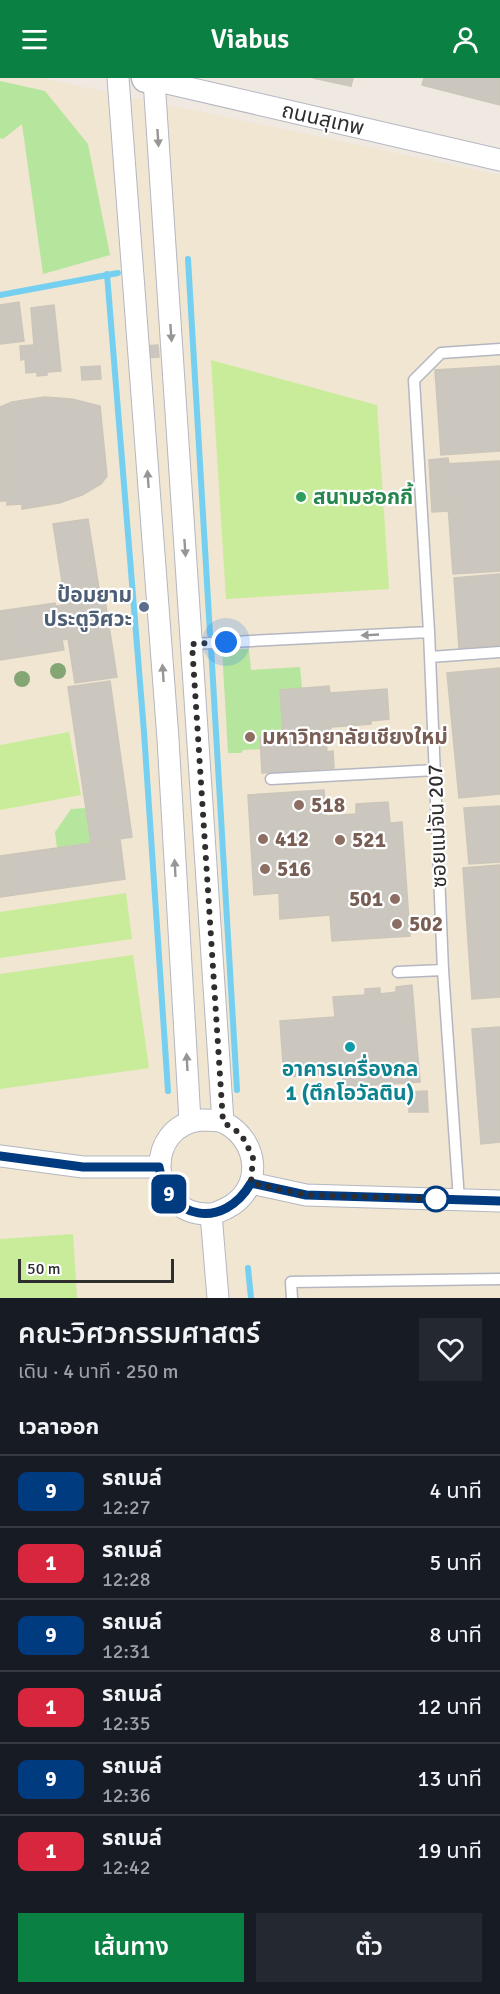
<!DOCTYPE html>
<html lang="th">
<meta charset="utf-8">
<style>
:root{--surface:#171b24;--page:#242831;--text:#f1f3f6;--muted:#9ea1a6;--line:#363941;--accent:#0b8043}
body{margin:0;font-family:Signika,"Noto Sans Thai",sans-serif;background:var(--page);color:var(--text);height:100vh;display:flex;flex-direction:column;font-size:22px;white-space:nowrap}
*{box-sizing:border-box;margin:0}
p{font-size:20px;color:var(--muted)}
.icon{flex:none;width:33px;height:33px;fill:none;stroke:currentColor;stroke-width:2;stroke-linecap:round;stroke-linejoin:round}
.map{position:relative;height:1220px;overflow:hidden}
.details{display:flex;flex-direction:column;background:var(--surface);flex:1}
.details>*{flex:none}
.badge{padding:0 12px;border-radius:9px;font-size:21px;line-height:39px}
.scale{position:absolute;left:18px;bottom:15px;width:156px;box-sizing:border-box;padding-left:6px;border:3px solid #2e2e2e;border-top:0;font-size:16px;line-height:21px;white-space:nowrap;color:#2e2e2e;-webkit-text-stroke:4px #fff;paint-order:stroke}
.you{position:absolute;width:30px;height:30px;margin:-15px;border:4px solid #fff;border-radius:50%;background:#1a73e8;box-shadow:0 0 0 9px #1a73e833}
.map>.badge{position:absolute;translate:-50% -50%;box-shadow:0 0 0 3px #fff}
h2{padding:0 18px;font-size:22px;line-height:54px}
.round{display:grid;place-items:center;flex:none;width:63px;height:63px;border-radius:0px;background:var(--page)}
.headline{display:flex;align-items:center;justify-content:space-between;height:102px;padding:0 18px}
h1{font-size:28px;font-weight:600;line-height:45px}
.primary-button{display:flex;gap:12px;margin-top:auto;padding:12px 18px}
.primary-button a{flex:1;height:69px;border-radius:0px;background:var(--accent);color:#fff;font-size:24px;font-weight:600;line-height:69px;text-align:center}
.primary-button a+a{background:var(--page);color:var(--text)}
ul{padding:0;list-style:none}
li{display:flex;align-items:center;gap:18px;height:72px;padding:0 18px;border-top:2px solid var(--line)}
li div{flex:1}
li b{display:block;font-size:22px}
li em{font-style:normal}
li .badge{min-width:66px;font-weight:700;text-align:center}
header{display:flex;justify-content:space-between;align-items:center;height:78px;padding:0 18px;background:var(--accent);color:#fff;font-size:27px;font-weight:600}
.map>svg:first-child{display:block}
.education{fill:#f0e6d1}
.green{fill:#b6e59e}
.pitch{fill:#c9ec9a}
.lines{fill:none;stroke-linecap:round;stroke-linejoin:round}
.stream{stroke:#75cff0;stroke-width:6}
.building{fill:#cbc7bf;stroke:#cbc5ba;stroke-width:1.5}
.service-casing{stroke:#b4b7c1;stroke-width:13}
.minor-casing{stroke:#b4b7c1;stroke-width:23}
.secondary-casing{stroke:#b4b7c1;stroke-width:31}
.service{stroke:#fff;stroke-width:10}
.minor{stroke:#fff;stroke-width:21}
.secondary{stroke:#fff;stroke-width:28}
.tree{fill:#84a574}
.oneway{fill:#969696}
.line-casing{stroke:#fff;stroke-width:14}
.line{stroke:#003b80;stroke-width:9}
.walk{stroke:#2e2e2e;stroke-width:6;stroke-dasharray:0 10.8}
.leisure-dot{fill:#2e9e5b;stroke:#fff;stroke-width:2}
.service-dot{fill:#5c6f8a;stroke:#fff;stroke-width:2}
.education-dot{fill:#8d6e63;stroke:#fff;stroke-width:2}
.culture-dot{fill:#0f9aa8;stroke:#fff;stroke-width:2}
.stop-dot{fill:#fff;stroke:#003b80;stroke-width:3}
.labels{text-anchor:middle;stroke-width:4.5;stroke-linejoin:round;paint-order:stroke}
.street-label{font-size:21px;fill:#2e2e2e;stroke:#fff}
.leisure-label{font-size:21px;font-weight:bold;fill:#27864d;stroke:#fff;text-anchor:start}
.service-label{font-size:21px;font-weight:bold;fill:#4e5e75;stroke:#fff;text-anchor:end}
.education-label{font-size:21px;font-weight:bold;fill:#785e54;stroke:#fff;text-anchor:start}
.culture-label{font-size:21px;font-weight:bold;fill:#0d838f;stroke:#fff}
</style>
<header><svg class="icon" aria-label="menu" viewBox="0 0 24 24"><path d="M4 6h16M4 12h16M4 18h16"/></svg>Viabus<svg class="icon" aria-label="person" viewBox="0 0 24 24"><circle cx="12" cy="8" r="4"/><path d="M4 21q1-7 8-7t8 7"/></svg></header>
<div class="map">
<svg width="500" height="1220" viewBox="0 0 500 1220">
<rect width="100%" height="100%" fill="#efe9e1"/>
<path class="education" d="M0,0H41L500,97V1220H0Z"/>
<path class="green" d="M0,3L45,13L88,66L110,177L43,196L22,46L3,61L0,60Z
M222,571H249L251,592L300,589L302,610L280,612L283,656L260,659L261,671L243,672L241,675H228Z
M86,730L91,765L57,770L55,754L71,731Z"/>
<path class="pitch" d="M211,282L377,327L389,511L226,521Z
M69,654L81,717L0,732V667Z
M126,815L132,861L0,880V834Z
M133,877L149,990L0,1011V896Z
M73,1156L77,1220H0V1161Z"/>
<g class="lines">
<path class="stream" d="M188,181L210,556
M107,196L144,654L168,1013
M0,217L118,195
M211,569L237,1012
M248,1190L251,1220"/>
</g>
<path class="building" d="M313,0H353L351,8Z
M424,0H500V27L422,7Z
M19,224L24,263L0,266V227Z
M54,227L61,293L47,294V297L37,298V294L26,295L25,281L21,282L20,268L34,267L31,230Z
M158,267L159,279L145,280L144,268Z
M100,288L101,301L82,302L81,289Z
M500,288V373L441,377L435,292Z
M44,319L72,321L100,328L107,398L101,406L82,417L59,425L22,431V426L7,427V423H0V329L12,324Z
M448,380L449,386H445L448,433L432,434L429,382Z
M500,383V493L453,496L445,386Z
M88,441L100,517L104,516L117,599L75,605L68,561L62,562L64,572L0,582V533L55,525L56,528L63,527L62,523H65L53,446Z
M500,496V567L459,570L454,500Z
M500,590V716L459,720L447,595Z
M110,603L132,759L91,765L68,609Z
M329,608L330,615L387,611L389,641L371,643V646L331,649V653L283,656L280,612Z
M326,655L327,674L333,673L334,690L262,695L260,659Z
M324,712L326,738L356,736V726L388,724L390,745L402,744L410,858L332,863L330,837L280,840L279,815L254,817L248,717Z
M324,712L326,738L356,736V726L388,724L390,745L402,744L410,858L332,863L330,837L280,841L279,815L254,817L248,717Z
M500,728V784L469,786L464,730Z
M120,761L125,801L0,819V778Z
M500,787V919L472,921L463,790Z
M412,907L420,1004L344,1009L342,995L284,999L280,943L335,939L333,919L365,917V911L380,910V916L396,914V909Z
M500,949V1064L481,1066L472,951Z
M427,1013L428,1034H409V1014Z"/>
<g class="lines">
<defs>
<path id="service" d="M192,566L429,554
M430,579L500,574
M271,701L435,692
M398,894L443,892
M459,1122L443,892L429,554L414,302L441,275L500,271
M292,1220L291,1204L500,1201"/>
<path id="minor" d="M118,0L168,661L190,1043
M202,1042C209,1042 219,1042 225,1045C259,1063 264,1111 227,1130C222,1132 216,1136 210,1136C148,1138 142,1047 202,1042Z
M223,1044L154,2L500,82
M0,1078L83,1089H159
M251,1105L306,1117L500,1123
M211,1136L218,1220"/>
<path id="secondary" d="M146,0L154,2"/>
</defs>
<use href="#service" class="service-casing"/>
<use href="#minor" class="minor-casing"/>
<use href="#secondary" class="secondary-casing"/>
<use href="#service" class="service"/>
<use href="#minor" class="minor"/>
<use href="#secondary" class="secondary"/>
</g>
<g class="tree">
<circle cx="58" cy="593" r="8"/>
<circle cx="22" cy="601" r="8"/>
</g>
<defs><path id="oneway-solid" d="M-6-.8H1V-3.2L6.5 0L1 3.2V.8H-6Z" transform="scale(1.5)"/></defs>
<g class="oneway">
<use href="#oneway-solid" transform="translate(158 60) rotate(86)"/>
<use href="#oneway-solid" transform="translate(171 255) rotate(86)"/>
<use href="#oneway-solid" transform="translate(148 401) rotate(-94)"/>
<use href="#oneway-solid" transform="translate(185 470) rotate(86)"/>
<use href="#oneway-solid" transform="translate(370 557) rotate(177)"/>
<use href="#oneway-solid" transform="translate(163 595) rotate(-94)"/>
<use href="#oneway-solid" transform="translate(175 790) rotate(-93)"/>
<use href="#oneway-solid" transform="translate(187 984) rotate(-93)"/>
</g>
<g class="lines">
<defs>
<path id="line" d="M0,1078L83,1089H159C168,1143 224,1152 251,1105L306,1117L500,1123"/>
</defs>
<use href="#line" class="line-casing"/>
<use href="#line" class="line"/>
<path class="walk" d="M226,564L192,566L223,1044L241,1056L253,1079L251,1105L306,1117L436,1121"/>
</g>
<circle class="leisure-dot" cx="301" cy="419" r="6"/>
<circle class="service-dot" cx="144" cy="529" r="6"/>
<g class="education-dot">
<circle cx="250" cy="659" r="6"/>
<circle cx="299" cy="727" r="6"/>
<circle cx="263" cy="761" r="6"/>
<circle cx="340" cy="762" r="6"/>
<circle cx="265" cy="791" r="6"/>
<circle cx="395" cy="821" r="6"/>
<circle cx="397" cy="846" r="6"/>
</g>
<circle class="culture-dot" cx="350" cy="969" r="6"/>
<circle class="stop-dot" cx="436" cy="1121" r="12"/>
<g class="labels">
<g class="street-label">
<text transform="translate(323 41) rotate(13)" y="7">ถนนสุเทพ</text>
<text transform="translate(437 748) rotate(-92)" y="7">ซอยแม่จัน 207</text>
</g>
<g class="leisure-label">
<text x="313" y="426">สนามฮอกกี้</text>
</g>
<g class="service-label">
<text x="132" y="524">ป้อมยาม<tspan x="132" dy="24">ประตูวิศวะ</tspan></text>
</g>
<g class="education-label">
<text x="262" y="666">มหาวิทยาลัยเชียงใหม่</text>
<text x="311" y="734">518</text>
<text x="275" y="768">412</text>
<text x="352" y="769">521</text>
<text x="277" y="798">516</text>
<text x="383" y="828" text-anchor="end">501</text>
<text x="409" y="853">502</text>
</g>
<g class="culture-label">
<text x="350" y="998">อาคารเครื่องกล<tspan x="350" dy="24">1 (ตึกโอวัลติน)</tspan></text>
</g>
</g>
</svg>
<div class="scale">50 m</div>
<div class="you" style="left:226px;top:564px"></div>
<b class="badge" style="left:169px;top:1116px;background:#003b80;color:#fff">9</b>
</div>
<section class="details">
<div class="headline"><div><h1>คณะวิศวกรรมศาสตร์</h1><p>เดิน · 4 นาที · 250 m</p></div><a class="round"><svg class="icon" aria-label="heart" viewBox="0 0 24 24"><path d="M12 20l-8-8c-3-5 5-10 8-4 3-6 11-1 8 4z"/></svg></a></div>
<h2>เวลาออก</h2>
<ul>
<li><span class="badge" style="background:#003b80;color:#fff">9</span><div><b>รถเมล์</b><p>12:27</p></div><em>4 นาที</em></li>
<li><span class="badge" style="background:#d7263d;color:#fff">1</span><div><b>รถเมล์</b><p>12:28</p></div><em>5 นาที</em></li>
<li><span class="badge" style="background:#003b80;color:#fff">9</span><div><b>รถเมล์</b><p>12:31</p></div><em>8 นาที</em></li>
<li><span class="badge" style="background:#d7263d;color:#fff">1</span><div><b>รถเมล์</b><p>12:35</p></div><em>12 นาที</em></li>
<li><span class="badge" style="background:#003b80;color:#fff">9</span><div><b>รถเมล์</b><p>12:36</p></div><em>13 นาที</em></li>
<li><span class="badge" style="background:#d7263d;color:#fff">1</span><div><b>รถเมล์</b><p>12:42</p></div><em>19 นาที</em></li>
</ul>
<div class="primary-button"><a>เส้นทาง</a><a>ตั๋ว</a></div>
</section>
